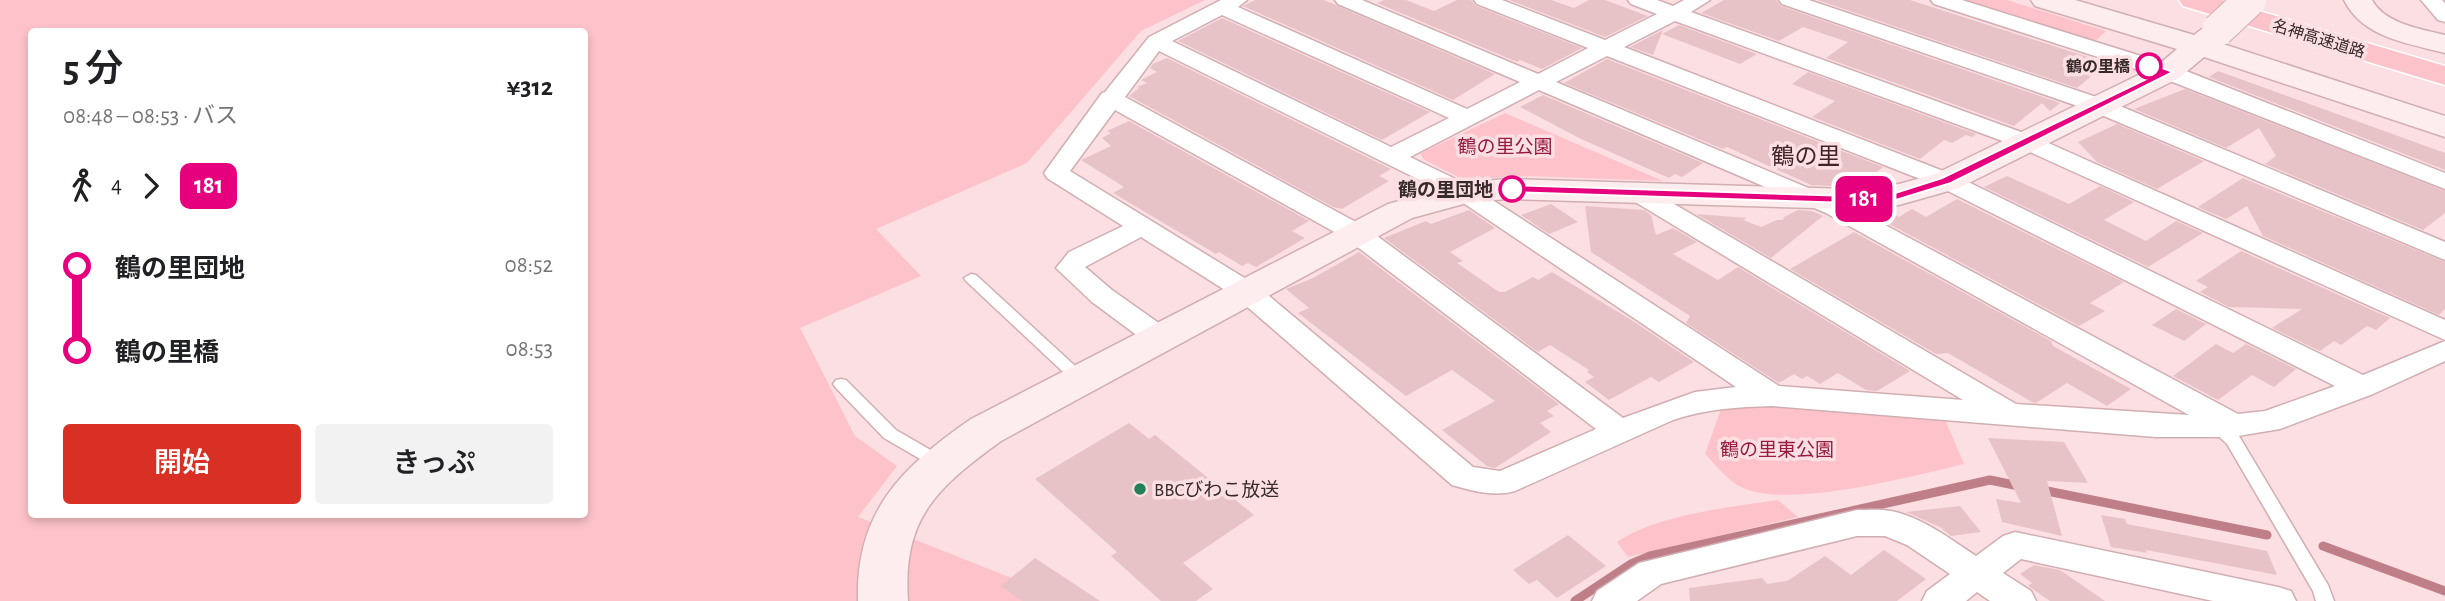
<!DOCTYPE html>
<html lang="ja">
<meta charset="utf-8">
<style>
:root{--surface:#fff;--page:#f2f2f2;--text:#202124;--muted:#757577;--accent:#d93025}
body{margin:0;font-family:"Alegreya Sans","Noto Sans JP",sans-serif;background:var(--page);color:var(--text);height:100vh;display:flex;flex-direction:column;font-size:26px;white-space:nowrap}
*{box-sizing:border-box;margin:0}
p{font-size:23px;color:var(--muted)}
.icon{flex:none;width:38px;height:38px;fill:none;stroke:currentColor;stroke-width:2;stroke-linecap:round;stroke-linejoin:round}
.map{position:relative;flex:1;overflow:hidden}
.sheet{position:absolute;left:28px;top:28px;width:560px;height:490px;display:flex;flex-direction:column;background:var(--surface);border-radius:7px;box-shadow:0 4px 10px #0003}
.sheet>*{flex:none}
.badge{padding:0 14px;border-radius:10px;font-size:24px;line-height:46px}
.map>.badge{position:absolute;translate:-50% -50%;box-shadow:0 0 0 4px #fff}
.legs{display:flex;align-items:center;gap:10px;height:77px;padding:0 35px;font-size:23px}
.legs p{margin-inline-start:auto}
.summary{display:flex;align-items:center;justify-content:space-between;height:119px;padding:0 35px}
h1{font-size:38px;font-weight:600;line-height:52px}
.cta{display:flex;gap:14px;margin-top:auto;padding:14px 35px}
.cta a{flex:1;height:80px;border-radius:7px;background:var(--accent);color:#fff;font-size:28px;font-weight:600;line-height:80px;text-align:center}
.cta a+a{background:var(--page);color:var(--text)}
ul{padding:0 35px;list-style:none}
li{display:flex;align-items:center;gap:24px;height:84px;font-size:26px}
li i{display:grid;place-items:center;width:10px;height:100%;margin:0 9px;background:currentColor}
li i::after{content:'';width:18px;height:18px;margin:-9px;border:5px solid;border-radius:50%;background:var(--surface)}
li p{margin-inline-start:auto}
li:first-child i{background:linear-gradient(#0000 50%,currentColor 0)}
li:last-child i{background:linear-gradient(currentColor 50%,#0000 0)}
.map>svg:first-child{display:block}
.green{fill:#fec3ca;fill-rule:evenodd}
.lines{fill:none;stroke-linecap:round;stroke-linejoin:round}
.stream{stroke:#bf7f88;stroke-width:9}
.building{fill:#e7c3c7}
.lane-casing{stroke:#d1aeb2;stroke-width:3}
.street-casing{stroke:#d1aeb2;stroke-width:3}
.secondary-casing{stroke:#d1aeb2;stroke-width:3}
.highway-casing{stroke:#fff;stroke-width:3}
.lane{fill:#fff;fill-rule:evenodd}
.street{fill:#fff;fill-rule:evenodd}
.secondary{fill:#feedef;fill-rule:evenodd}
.highway{fill:#fdc3ca;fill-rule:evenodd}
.secondary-bridge-casing{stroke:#d1aeb2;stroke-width:34;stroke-linecap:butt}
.secondary-bridge{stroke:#feedef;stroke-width:32}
.line-1{fill:#e6007e;stroke:#fff;stroke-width:2}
.stop-1-dot{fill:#fff;stroke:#e6007e;stroke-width:3.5}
.poi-dot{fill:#228159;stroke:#fcdfe2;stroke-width:2.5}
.labels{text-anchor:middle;stroke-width:7;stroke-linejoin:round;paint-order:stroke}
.far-street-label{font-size:16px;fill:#372a2b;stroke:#fcdfe2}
.far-stop-label{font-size:16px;font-weight:bold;fill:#372a2b;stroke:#fcdfe2;text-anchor:end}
.park-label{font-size:19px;fill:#961b3f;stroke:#fcdfe2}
.stop-label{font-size:19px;font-weight:bold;fill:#372a2b;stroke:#fcdfe2;text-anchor:end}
.poi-label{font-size:19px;fill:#372a2b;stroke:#fcdfe2;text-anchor:start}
.quarter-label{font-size:23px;fill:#3f2428;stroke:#fcdfe2}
</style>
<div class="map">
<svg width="2445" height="601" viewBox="0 0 2445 601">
<rect width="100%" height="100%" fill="#fcdfe2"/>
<path class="green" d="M0,0H1205L1141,31L1027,163L876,229L921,276L800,328L855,436L897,466L858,517L1070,601H0ZM32,32H584V514H32Z
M1952,0H2007L2106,31L2092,44Z
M1505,113L1663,181L1528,176L1468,179L1458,177L1423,159L1421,153Z
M1777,405L1944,417L1964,464C1912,476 1788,510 1741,487C1728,481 1715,464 1705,454L1721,409Z
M1778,500L1798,517L1628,557L1617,542C1656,515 1730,507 1778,500Z"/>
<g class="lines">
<path class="stream" d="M2042,490L2267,535
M2323,546L2445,591
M1575,601L1631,564L1650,556L1990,480L2019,486"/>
</g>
<path class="building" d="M1255,0H1324L1495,74L1453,100L1243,6Z
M1384,0H1406L1434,11L1457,0H1471L1476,6L1582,48L1542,69L1520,60L1517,62L1377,3Z
M1509,0H1551L1574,8L1589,0H1605L1648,16L1605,37Z
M1724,0H1776L1781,6L2060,103L2050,111L2042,103L2014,126L1826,58L1848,42L1803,27L1779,41L1701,13Z
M1817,0H1910L2107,63L2077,88Z
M1222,18L1430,112L1382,140L1178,41Z
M1679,25L1757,54L1740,64L1662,34Z
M1663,30L1653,55L1630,47Z
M1167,58L1391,169L1379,176L1389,181L1342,209L1333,207L1129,96L1139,88L1137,87L1147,83L1141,80L1157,72L1150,68L1153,64Z
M1607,59L1883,167L1866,181L1848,174L1831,186L1811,185L1727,147L1723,149L1564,83Z
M2218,71L2445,153V170L2209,77Z
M1808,72L1976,134L1972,137L1966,135L1952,143L1944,140L1920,159L1812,117L1835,101L1792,84Z
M2185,89L2445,191V213L2423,230L2265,164L2276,156L2259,128L2226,148L2134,109Z
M1543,95L1703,163L1682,177L1675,174L1669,178L1579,138L1520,107Z
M1129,121L1309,221L1292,231L1305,238L1256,267L1248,263L1242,266L1219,252L1216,254L1113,193L1124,187L1081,160L1111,146L1102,138L1111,133L1107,131Z
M2117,124L2204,161L2157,189L2097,162L2078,142Z
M2007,176L2069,204L2100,186L2134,202L2104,220L2146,241L2176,221L2203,233L2148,267L1984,187Z
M2243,178L2445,262V309L2439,315L2263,236L2247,206L2226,219L2198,207Z
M1957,199L2124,282L2090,303L2105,311L2079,326L1878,218L1890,212L1899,217L1912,209L1926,217Z
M1551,204L1578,222L1549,234L1521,215Z
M1585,206L1644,210L1651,215L1656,235L1673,228L1697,242L1673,254L1718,280L1738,267L1910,371L1877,391L1866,390L1838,373L1820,384L1807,376L1802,379L1794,374L1779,383L1686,323L1690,316L1591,252Z
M1469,210L1495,228L1450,252L1463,261L1457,263L1499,292H1505L1533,277L1538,280L1552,272L1633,321L1694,362L1659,382L1651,377L1609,400L1585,382L1594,377L1587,372L1589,370L1550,345L1538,352L1384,238L1426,221L1431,224Z
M1798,210L1812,211L1823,216L1771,258L1696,214L1747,218L1743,220L1761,227L1777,220H1783L1784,217Z
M1854,232L2051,341L2053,346L2131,389L2107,406L2067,383L2036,403L2032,402L1948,353L1936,354L1790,269Z
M2241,251L2390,318L2376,330L2367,326L2341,345L2334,341L2320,351L2272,328L2302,309L2229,307L2200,292L2208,287L2196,281Z
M1359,252L1559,404L1547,411L1554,416L1540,423L1551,432L1495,468L1487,466L1442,430L1495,401L1452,370L1406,396L1298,313L1309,308L1286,289L1313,278Z
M2176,309L2206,324L2184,341L2152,325Z
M2216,344L2233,353L2246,344L2296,369L2274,387L2252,375L2218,400L2173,376Z
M1129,423L1149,439L1155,435L1254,515L1183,563L1213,589L1196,601H1161L1111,556L1117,552L1035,479Z
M1988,438L2064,442L2088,483L2047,481L2062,536L2002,522L1996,499L2021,503Z
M1960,506L1981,532L1951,536L1940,527L1906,512Z
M2101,515L2125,519L2127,524L2267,551L2277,575L2146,550L2147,553L2111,547Z
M1568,535L1606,566L1557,598L1537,580L1529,584L1513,570Z
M1884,550L1926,579L1897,601H1690L1689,588L1762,578L1767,584L1787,581L1825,556L1851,575Z
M1035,558L1100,601H1022L1001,586Z
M2034,565L2060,570L2105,601H2050L2028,586L2032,583L2020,574Z"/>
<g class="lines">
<defs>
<path id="lane" d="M971,274L976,275L1086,376L1089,380L1086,384H1076L966,281L964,278Z
M841,379L846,380L896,430L946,459L948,463L946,467H934L884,438L836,388L833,384L836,380Z
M2216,421L2222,422L2239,436L2328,585L2334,601H2316L2313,591L2227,444L2208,426L2210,422Z"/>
<path id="street" d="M1221,0H1247L1238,7L1467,109L1520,82L1338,4L1335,0H1362L1538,74L1588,48L1477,4L1474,0H1502L1605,40L1657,14L1631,4L1628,0H1657L1673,6L1684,0H1710L1691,12L2035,137L2445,320V340L2019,147L1675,21L1624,47L1956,176L2363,375L2445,341V361L2373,394L2280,429L2232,437H2156L1772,406C1737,407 1706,409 1673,420L1515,491C1495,497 1472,491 1452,485L1236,297L1141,237L1085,267L1112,290L1170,331L1174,338L1170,345L1160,347L1150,345L1092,302L1056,268L1069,252L1123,226L1047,178L1044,173L1102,93L1105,92L1149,37ZM1222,15L1449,118L1391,147L1172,41ZM1159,51L1456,198L1736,387L1695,392L1623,418L1365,227L1125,97ZM1607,56L1938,186L2335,386L2265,411L2238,414L1844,203L1556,82ZM1539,90L1826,213L2189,415L2016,404L1645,187L1636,184L1627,187L1623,192L1627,197L1963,400L1779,386L1474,188L1410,157ZM1115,110L1347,239L1596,429L1500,471L1473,467L1256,285L1070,171Z
M1779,0H1809L2108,101L2445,242V260L2092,111L1782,4Z
M1931,0H1962L2176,67L2445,173V189L2160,77L1934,4Z
M2421,0H2442L2445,3V22L2438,20Z
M1857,510C1868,510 1880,509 1891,511C1922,517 1950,539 1976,556L2003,536L2015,532L2278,587L2291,591L2296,601H2213L2021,559L2003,573L2031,591L2036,601H1990L1977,592L1966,601H1922L1927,591L1950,574L1907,545L1885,536H1857L1661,584L1637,601H1592L1597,591L1639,563Z"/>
<path id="secondary" d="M2031,0H2075L2194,35C2206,26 2212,20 2228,24L2232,30L2220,43L2445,116V137L2204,57L2179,78L1959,188L1899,205L1851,209L1506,199L1467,203L1412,218L1001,441C938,487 902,517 908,601H858C855,512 902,467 971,419L1388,204L1465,183L1506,179L1851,189L1899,184L1935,174L2157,66L2177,49L2035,6Z
M2344,0H2372C2385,24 2421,29 2445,35V53C2407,43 2363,38 2344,0Z"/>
<path id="highway" d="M2179,0H2222L2445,66V85L2183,6Z"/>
</defs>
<use href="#lane" class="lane-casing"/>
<use href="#street" class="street-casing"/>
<use href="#secondary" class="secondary-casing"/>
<use href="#highway" class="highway-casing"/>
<use href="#lane" class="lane"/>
<use href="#street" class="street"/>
<use href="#secondary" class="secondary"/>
<use href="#highway" class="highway"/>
<defs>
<path id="secondary-bridge" d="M2218,30L2250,0"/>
</defs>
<use href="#secondary-bridge" class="secondary-bridge-casing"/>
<use href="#secondary-bridge" class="secondary-bridge"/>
</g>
<path class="line-1" d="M2149,63L2173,72L1951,183L1896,200L1850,203L1512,192L1506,189L1512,185L1850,196L1895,193L1942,178L2159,73L2144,66Z"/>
<g class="stop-1-dot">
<circle cx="2149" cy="66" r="12"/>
<circle cx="1512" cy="189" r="12"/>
</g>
<circle class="poi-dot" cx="1140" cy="489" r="7"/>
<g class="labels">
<g class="far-street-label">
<text transform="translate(2319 38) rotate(17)" y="6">名神高速道路</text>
</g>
<g class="far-stop-label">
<text x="2130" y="72">鶴の里橋</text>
</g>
<g class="park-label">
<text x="1505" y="153">鶴の里公園</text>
<text x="1777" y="456">鶴の里東公園</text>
</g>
<g class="stop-label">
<text x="1493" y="196">鶴の里団地</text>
</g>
<g class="poi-label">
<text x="1154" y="496">BBCびわこ放送</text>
</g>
<g class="quarter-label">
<text x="1806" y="164">鶴の里</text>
</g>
</g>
</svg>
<b class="badge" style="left:1864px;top:199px;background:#e6007e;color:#fff">181</b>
<section class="sheet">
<div class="summary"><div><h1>5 分</h1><p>08:48 – 08:53 · バス</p></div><b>¥312</b></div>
<div class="legs"><svg class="icon" aria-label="walk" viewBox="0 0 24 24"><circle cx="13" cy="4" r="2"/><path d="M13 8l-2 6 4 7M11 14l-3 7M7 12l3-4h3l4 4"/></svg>4<svg class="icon" aria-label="forward" viewBox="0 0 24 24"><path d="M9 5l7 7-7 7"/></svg><b class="badge" style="background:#e6007e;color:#fff">181</b></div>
<ul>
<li><i style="color:#e6007e"></i><b>鶴の里団地</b><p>08:52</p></li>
<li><i style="color:#e6007e"></i><b>鶴の里橋</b><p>08:53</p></li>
</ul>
<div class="cta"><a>開始</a><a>きっぷ</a></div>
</section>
</div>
